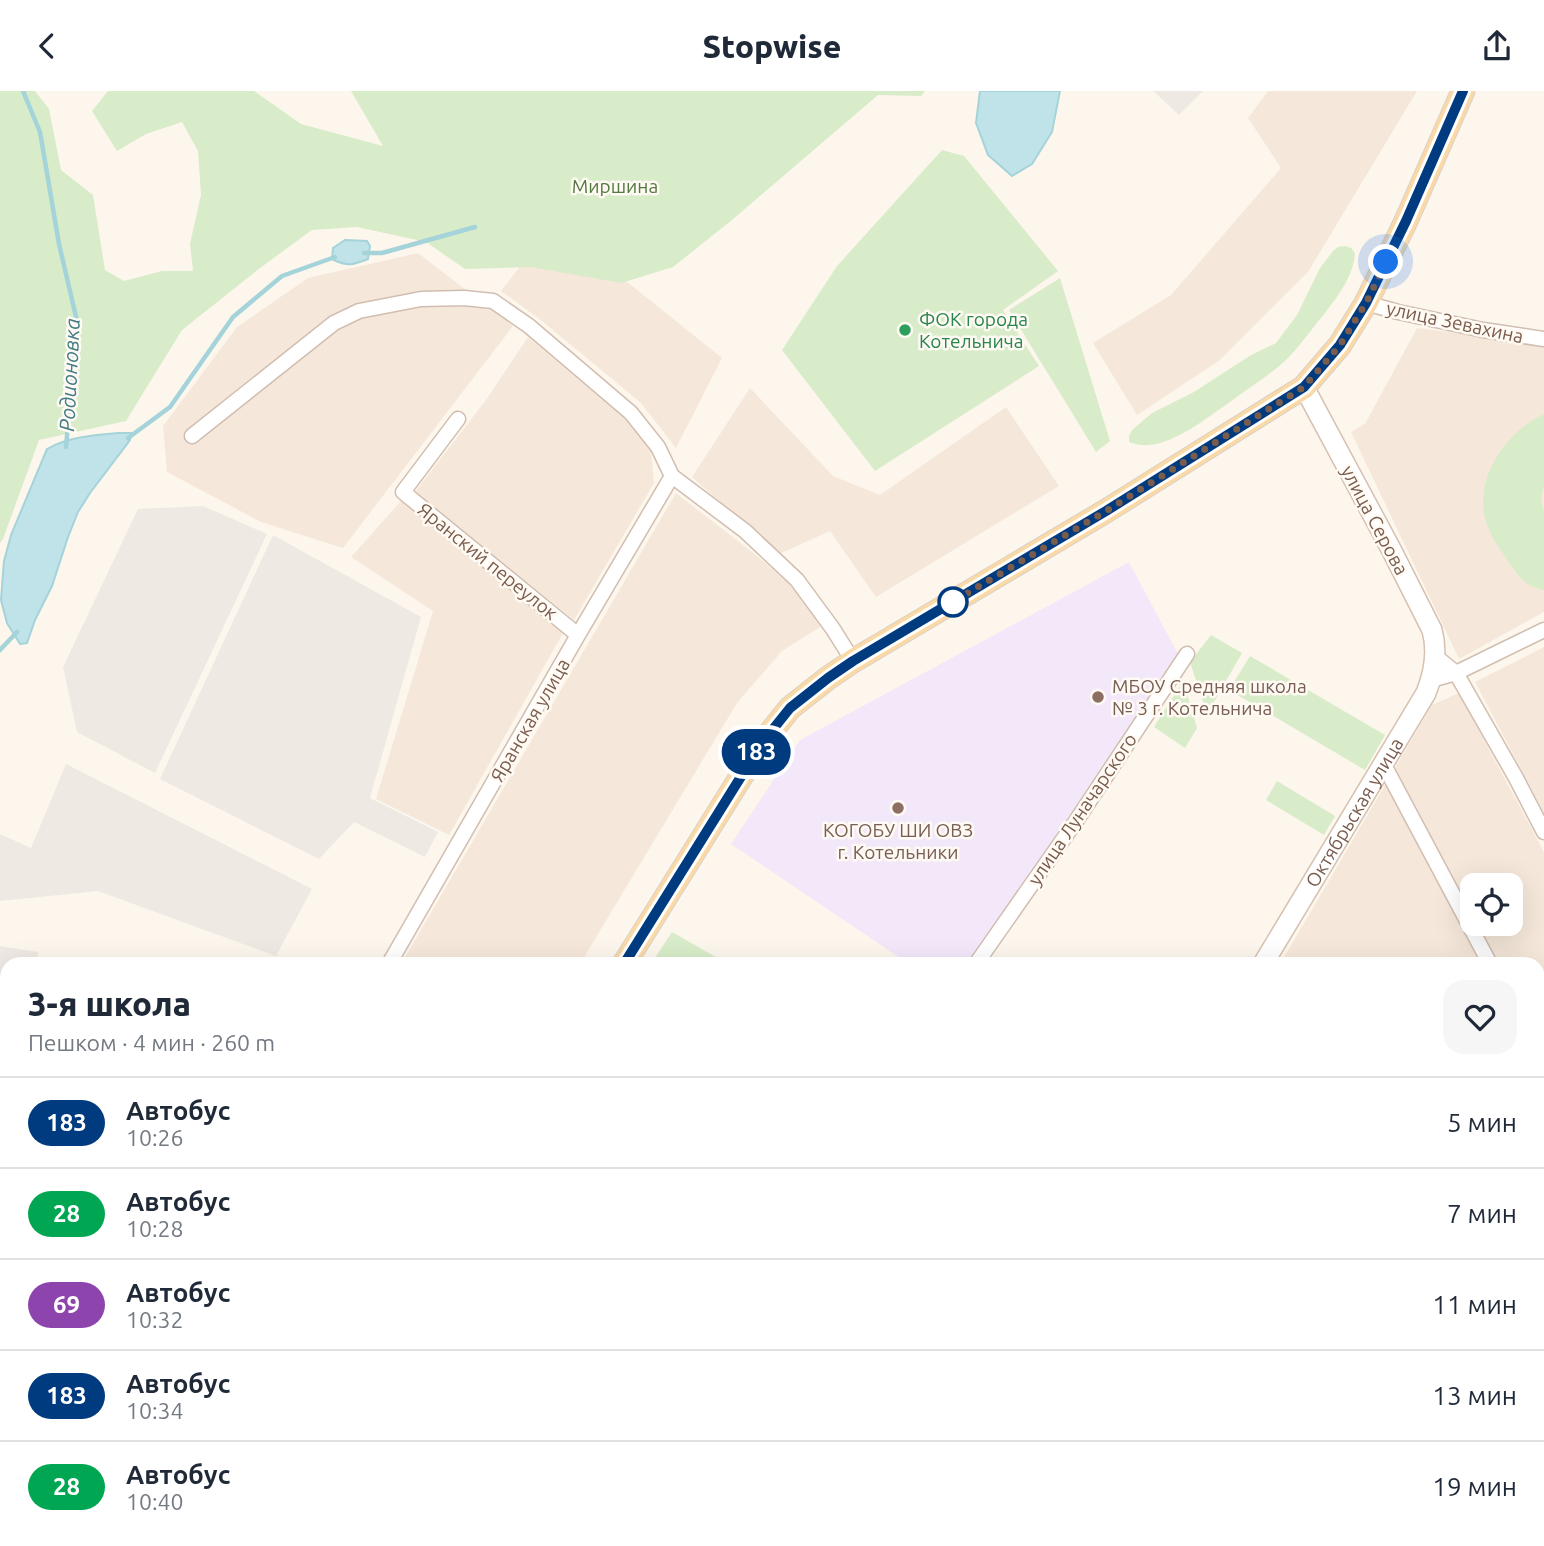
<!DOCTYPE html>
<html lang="ru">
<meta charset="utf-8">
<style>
:root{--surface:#fff;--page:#f6f6f7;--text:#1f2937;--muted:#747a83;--line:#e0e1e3}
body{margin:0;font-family:Ubuntu,sans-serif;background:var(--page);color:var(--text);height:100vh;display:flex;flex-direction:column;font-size:26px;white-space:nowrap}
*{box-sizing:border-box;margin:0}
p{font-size:23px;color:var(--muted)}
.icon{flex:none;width:38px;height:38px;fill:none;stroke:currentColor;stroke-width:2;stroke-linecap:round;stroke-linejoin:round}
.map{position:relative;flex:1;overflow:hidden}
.details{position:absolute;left:0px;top:866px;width:1545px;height:590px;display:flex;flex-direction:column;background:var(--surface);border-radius:21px 21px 0 0;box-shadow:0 7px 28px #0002}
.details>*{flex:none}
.badge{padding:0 14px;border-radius:23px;font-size:24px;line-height:46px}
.buttons{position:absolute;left:1460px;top:782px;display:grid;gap:14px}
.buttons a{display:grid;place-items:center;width:63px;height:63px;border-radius:14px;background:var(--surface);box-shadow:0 7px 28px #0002;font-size:35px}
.you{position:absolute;width:35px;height:35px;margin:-18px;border:5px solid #fff;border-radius:50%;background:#1a73e8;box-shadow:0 0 0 10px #1a73e833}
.map>.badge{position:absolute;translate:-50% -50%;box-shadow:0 0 0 4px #fff}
.round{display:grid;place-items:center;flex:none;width:74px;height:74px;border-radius:21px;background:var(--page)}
.headline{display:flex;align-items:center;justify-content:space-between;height:119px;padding:0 28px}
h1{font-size:33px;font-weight:800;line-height:52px}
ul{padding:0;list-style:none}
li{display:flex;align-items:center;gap:21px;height:91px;padding:0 28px;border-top:2px solid var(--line)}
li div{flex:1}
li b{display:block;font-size:26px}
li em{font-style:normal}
li .badge{min-width:77px;font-weight:700;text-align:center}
header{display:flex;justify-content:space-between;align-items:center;height:91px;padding:0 28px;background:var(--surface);font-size:32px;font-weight:800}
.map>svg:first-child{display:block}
.residential{fill:#f5e8da;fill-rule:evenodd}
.industrial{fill:#efe9e4}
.education{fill:#f3e8fa}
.green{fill:#d8ecc9}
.water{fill:#bfe3e8;stroke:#a5d3da;stroke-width:2}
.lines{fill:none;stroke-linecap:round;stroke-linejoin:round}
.stream{stroke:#a5d3da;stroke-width:4.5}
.street-casing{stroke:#d1beb0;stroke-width:17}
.secondary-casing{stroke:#d6c0b0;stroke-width:22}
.primary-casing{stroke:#dad1cd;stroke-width:25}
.street{stroke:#fff;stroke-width:14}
.secondary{stroke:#fff;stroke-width:19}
.primary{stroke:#fbd9a5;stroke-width:23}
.line-casing{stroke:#fff;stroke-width:16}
.line{stroke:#003b80;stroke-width:10}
.walk{stroke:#7a5c4d;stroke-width:7;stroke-dasharray:0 12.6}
.leisure-dot{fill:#2e9e5b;stroke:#fffaf3;stroke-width:2.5}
.stop-dot{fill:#fff;stroke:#003b80;stroke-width:3.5}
.education-dot{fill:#8d6e63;stroke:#fffaf3;stroke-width:2.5}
.labels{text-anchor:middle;stroke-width:5;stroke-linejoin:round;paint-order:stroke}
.park-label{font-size:19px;fill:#537a41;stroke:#fffaf3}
.leisure-label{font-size:19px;fill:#27864d;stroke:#fffaf3;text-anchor:start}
.street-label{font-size:19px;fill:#7a5c4d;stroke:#fffaf3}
.education-label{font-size:19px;fill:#785e54;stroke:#fffaf3;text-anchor:start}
.water-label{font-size:21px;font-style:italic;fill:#437c86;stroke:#fffaf3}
</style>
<header><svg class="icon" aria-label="back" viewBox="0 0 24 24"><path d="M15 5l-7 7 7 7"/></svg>Stopwise<svg class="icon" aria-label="share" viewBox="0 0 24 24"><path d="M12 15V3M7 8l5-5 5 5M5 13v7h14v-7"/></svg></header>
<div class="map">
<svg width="1544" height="1455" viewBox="0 0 1544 1455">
<rect width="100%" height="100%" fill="#fdf6ec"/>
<path class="residential" d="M1268,0H1417L1308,181L1220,269L1137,324L1093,252L1171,204L1281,77L1248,27Z
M418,162L513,235L343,457L261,431L167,381L163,335L237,236L308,187Z
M528,165L616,182L722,267L676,357L641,312L542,230L501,200Z
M1417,237L1544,253V521L1459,568L1351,341L1365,333Z
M528,246L626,329L651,360L654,392L574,529L415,401L486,309Z
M750,297L833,385L880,404L1006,316L1059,395L876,506L830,440L779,463L692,386Z
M676,402L756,464L789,493L825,533L782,560L737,612L580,873H401Z
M401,410L563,542L449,744L376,708L433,520L351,466Z
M1544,556V722L1475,591Z
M1459,602L1544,761V1206L1538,1209V873H1280L1432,614ZM1472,794H1510V833H1472Z
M1544,1225V1455H1472L1469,1449H1538V1228Z
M294,1449H587L583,1455H290Z
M658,1449H868L864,1455H667Z
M905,1449H1144L1148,1455H901Z"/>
<path class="industrial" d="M1153,0H1203L1179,24Z
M203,415L267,443L155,682L77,641L63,576L138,418Z
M273,444L421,526L370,707L438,741L425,766L354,731L319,768L160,688Z
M66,673L312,798L276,865L98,800L0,810V743L31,757Z
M0,855L38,861L37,873H7V914L0,912Z"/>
<path class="education" d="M1129,471L1179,565L968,873H909L731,753L800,649Z"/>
<path class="green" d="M0,0H35L49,18L61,79L93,104L105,179L124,190L162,180H193L190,153L201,104L198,60L182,31L146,43L117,60L92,20L108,0H254L301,33L383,55L351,0H925L921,5L878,4L732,129L673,176L621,192L531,176L465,178L426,151L357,136L312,139L260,177L182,239L126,330L39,349L3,448L0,452Z
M942,59L964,65L1058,180L1003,219L1039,275L875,380L782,259L837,175Z
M1345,155L1351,157L1355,162C1353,192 1327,218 1310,241C1303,249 1297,258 1289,266C1273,282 1253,294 1234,308C1211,324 1187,344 1160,352C1148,355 1140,355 1129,351V345L1132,339L1152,322L1194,301L1251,264L1276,252L1297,224L1320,177L1333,160L1338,156Z
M1060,187L1110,350L1096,361L1009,219Z
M1544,323V394L1541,407L1544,422V499C1526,496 1517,484 1508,470C1499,457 1489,443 1485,427C1475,385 1507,340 1544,323Z
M1211,544L1242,562L1207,623L1190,571Z
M1250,565L1385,644L1365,679L1229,599Z
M1183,590L1197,637L1185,657L1154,636Z
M1277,690L1335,725L1324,744L1266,709Z
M672,841L728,873H651Z
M0,953L7,956V1449H234L230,1455H0Z
M1242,1449H1430V1450L1429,1455H1247Z"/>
<path class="water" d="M980,0H1060L1052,41L1032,73L1012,85L988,64L976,32Z
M345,149L367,150L370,155L368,168C353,174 347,176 332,168L333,157Z
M118,342H131L130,349L90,402L78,421L68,446L52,495L35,529L27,552L20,553L7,532L1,509L4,470L11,444L47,358C67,346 95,344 118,342Z"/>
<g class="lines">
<path class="stream" d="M23,0L40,41L59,153L77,230L66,356
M364,162H382L475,136
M128,347L170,316L233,226L282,185L335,166
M0,559L17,541"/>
<defs>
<path id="street" d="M1366,212L1398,221L1483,239L1544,248
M458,328L403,401L578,544
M192,345L334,232L359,220L421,208L464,207L493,210L529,235L631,322L658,356L672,385L745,440L797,489L833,538L853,570
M1435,565L1456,582L1516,687L1544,741
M1431,589L1456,582L1544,539
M1383,672L1490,873
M389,873L578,544L672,385
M976,873L1076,730L1187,563
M0,926L7,928
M1538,963L1544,974
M1538,1221L1544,1218
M1538,1364L1544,1375
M627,1449L636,1455
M592,1455L596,1449
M885,1455L889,1449
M1080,1455L1083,1449
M1161,1455L1166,1449"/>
<g id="secondary">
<path id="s1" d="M1263,873L1426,602C1434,582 1438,561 1432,539L1392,460L1304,296"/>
<path d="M1450,1449L1453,1455"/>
</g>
<path id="primary" d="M624,873L762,652L790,617L828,587L853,570L1106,420L1304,296L1340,254L1366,212L1406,130L1463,0
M261,1455L264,1449"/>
</defs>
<use href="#street" class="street-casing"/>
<use href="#secondary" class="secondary-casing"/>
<use href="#primary" class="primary-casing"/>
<use href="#street" class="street"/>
<use href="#secondary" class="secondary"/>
<use href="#primary" class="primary"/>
</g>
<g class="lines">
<defs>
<path id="line" d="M624,873L762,652L790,617L828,587L853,570L1106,420L1304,296L1340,254L1366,212L1406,130L1463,0"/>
</defs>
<use href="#line" class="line-casing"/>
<use href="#line" class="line"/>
<path class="walk" d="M953,511L944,516L1106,420L1304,296L1340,254L1366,212L1386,171"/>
</g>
<circle class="leisure-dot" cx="905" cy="239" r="7"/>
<circle class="stop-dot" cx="953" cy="511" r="14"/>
<g class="education-dot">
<circle cx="1098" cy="606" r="7"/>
<circle cx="898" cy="717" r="7"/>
</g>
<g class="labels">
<g class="park-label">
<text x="615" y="102">Миршина</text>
</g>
<g class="leisure-label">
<text x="919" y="235">ФОК города<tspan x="919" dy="22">Котельнича</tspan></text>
</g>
<g class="street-label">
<text transform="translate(1455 231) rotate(12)" y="7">улица Зевахина</text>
<text transform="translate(1375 429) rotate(62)" y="7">улица Серова</text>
<text transform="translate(488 470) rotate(39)" y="7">Яранский переулок</text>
<text transform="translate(530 629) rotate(-60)" y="7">Яранская улица</text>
<text transform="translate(1082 718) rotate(-56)" y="7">улица Луначарского</text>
<text dy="7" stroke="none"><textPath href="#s1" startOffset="177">Октябрьская улица</textPath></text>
</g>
<g class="education-label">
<text x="1112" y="602">МБОУ Средняя школа<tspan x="1112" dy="22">№ 3 г. Котельнича</tspan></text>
<text x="898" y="746" text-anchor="middle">КОГОБУ ШИ ОВЗ<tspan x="898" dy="22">г. Котельники</tspan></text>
</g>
<g class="water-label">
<text transform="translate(70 284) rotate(-87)" y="7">Родионовка</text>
</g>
</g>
</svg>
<div class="buttons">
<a><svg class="icon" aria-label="locate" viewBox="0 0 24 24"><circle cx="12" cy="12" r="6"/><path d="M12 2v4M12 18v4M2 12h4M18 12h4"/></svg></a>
</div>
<div class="you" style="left:1386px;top:171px"></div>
<b class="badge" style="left:756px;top:661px;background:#003b80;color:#fff">183</b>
<section class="details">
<div class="headline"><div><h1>3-я школа</h1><p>Пешком · 4 мин · 260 m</p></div><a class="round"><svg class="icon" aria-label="heart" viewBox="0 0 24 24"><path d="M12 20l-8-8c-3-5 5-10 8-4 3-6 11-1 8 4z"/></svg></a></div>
<ul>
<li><span class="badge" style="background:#003b80;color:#fff">183</span><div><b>Автобус</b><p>10:26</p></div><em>5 мин</em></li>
<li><span class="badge" style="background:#00a651;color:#fff">28</span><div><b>Автобус</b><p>10:28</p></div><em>7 мин</em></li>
<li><span class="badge" style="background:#8e44ad;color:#fff">69</span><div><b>Автобус</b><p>10:32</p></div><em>11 мин</em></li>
<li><span class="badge" style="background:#003b80;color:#fff">183</span><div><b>Автобус</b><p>10:34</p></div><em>13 мин</em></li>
<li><span class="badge" style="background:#00a651;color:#fff">28</span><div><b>Автобус</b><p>10:40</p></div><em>19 мин</em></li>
</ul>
</section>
</div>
